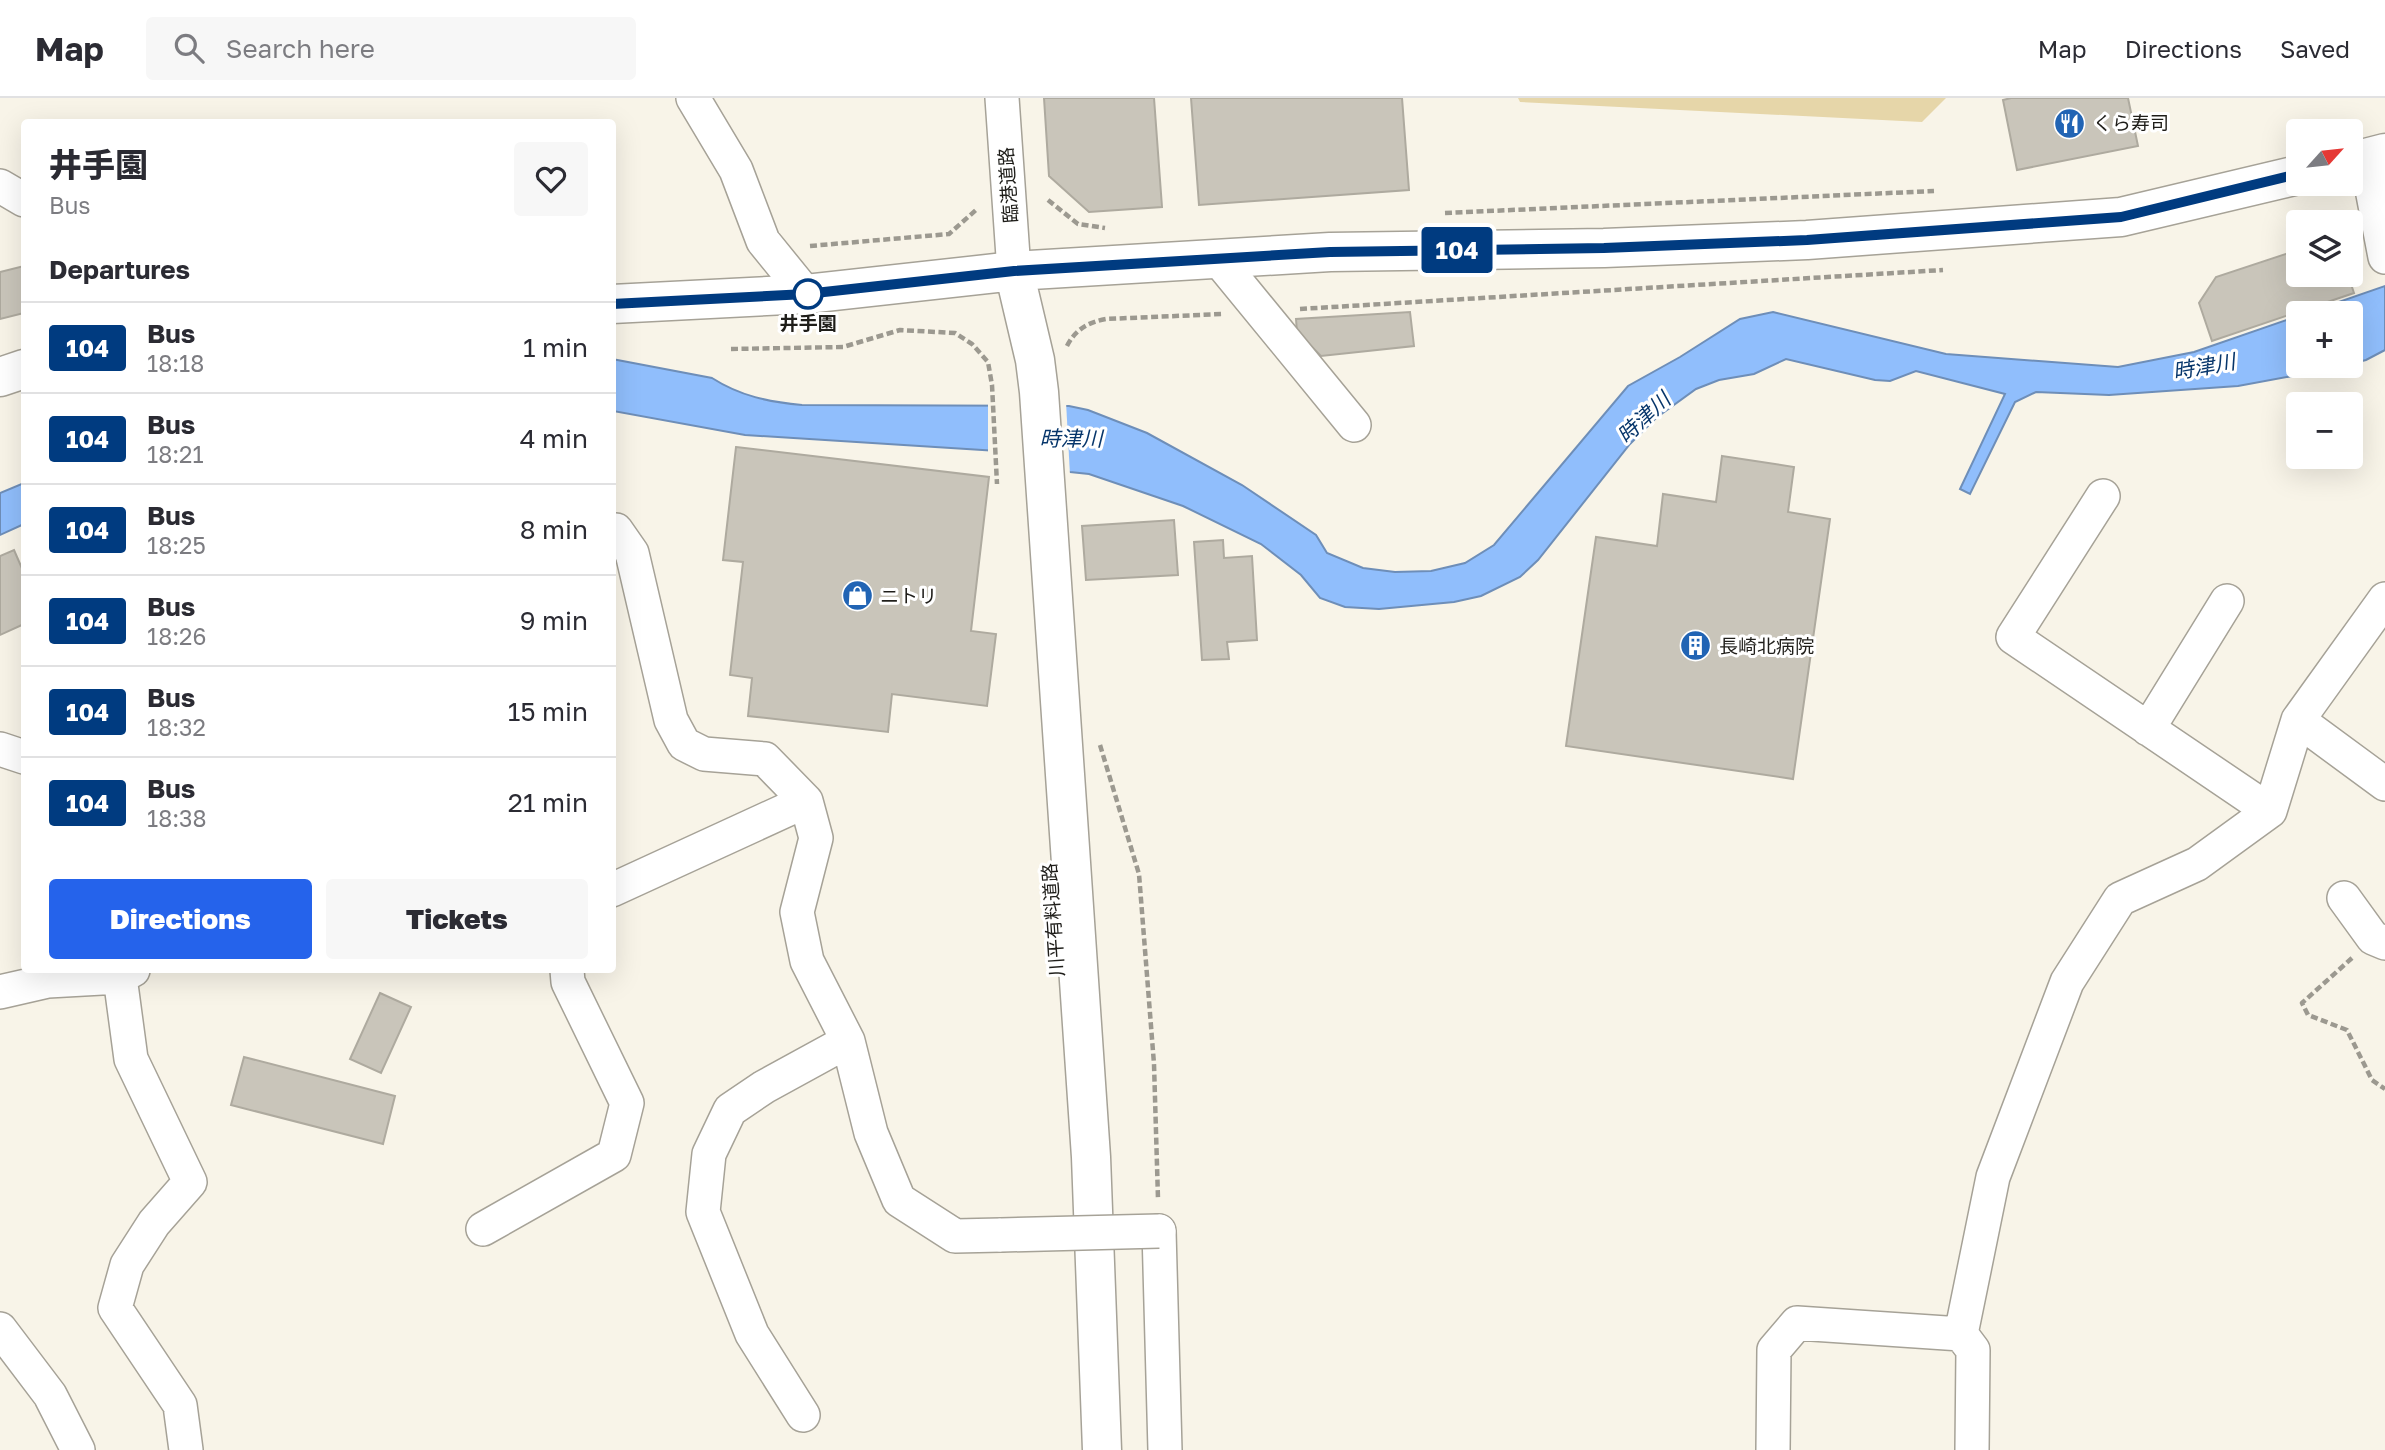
<!DOCTYPE html>
<meta charset="utf-8">
<style>
:root{--surface:#fff;--page:#f7f7f7;--text:#2b2b33;--muted:#7c7c81;--line:#e1e1e2;--accent:#2563eb}
body{margin:0;font-family:"Golos Text","Noto Sans JP",sans-serif;background:var(--page);color:var(--text);height:100vh;display:flex;flex-direction:column;font-size:26px;white-space:nowrap}
*{box-sizing:border-box;margin:0}
p{font-size:23px;color:var(--muted)}
.icon{flex:none;width:38px;height:38px;fill:none;stroke:currentColor;stroke-width:2;stroke-linecap:round;stroke-linejoin:round}
.map{position:relative;flex:1;overflow:hidden}
.side{position:absolute;left:21px;top:21px;width:595px;height:854px;display:flex;flex-direction:column;background:var(--surface);border-radius:7px;box-shadow:0 7px 28px #0002}
.side>*{flex:none}
.badge{padding:0 14px;border-radius:5px;font-size:24px;line-height:46px}
.needle{width:46px;rotate:63deg}
.controls{position:absolute;left:2286px;top:21px;display:grid;gap:14px}
.controls a{display:grid;place-items:center;width:77px;height:77px;border-radius:7px;background:var(--surface);box-shadow:0 7px 28px #0002;font-size:35px}
.map>.badge{position:absolute;translate:-50% -50%;box-shadow:0 0 0 4px #fff}
h2{padding:0 28px;font-size:26px;line-height:63px}
.round{display:grid;place-items:center;flex:none;width:74px;height:74px;border-radius:7px;background:var(--page)}
.overview{display:flex;align-items:center;justify-content:space-between;height:119px;padding:0 28px}
h1{font-size:33px;font-weight:800;line-height:52px}
.button{display:flex;gap:14px;margin-top:auto;padding:14px 28px}
.button a{flex:1;height:80px;border-radius:7px;background:var(--accent);color:#fff;font-size:28px;font-weight:800;line-height:80px;text-align:center}
.button a+a{background:var(--page);color:var(--text)}
ul{padding:0;list-style:none}
li{display:flex;align-items:center;gap:21px;height:91px;padding:0 28px;border-top:2px solid var(--line)}
li div{flex:1}
li b{display:block;font-size:26px}
li em{font-style:normal}
li .badge{min-width:77px;font-weight:700;text-align:center}
header{display:flex;align-items:center;gap:42px;box-sizing:border-box;height:98px;padding:0 35px;background:var(--surface);border-bottom:2px solid var(--line)}
header strong{font-size:33px}
nav{display:flex;gap:38px;margin-inline-start:auto;font-size:24px}
.search{width:490px;height:63px;background:var(--page);display:flex;align-items:center;gap:18px;box-sizing:border-box;padding:0 24px;border-radius:7px;color:var(--muted);font-size:26px}
.map>svg:first-child{display:block}
.green{fill:#e6d6a9}
.water{fill:#90befc;stroke:#6e8eb8;stroke-width:2}
.pier{fill:#f8f4e8}
.building{fill:#c9c5ba;stroke:#aeaa9f;stroke-width:2}
.lines{fill:none;stroke-linecap:round;stroke-linejoin:round}
.minor-casing{stroke:#a6a297;stroke-width:36}
.highway-casing{stroke:#a6a297;stroke-width:41}
.path{stroke:#9c9990;stroke-width:4.5;stroke-dasharray:7 3.5;stroke-linecap:butt}
.minor{stroke:#fff;stroke-width:33}
.highway{stroke:#fff;stroke-width:38}
.minor-bridge-casing{stroke:#a6a297;stroke-width:36;stroke-linecap:butt}
.minor-bridge{stroke:#fff;stroke-width:33}
.line-casing{stroke:#fff;stroke-width:16}
.line{stroke:#003b80;stroke-width:10}
.stop-dot{fill:#fff;stroke:#003b80;stroke-width:3.5}
.labels{text-anchor:middle;stroke-width:6;stroke-linejoin:round;paint-order:stroke}
.poi-label{font-size:19px;fill:#1f1e1a;stroke:#fff;text-anchor:start}
.street-label{font-size:19px;fill:#1f1e1a;stroke:#fff}
.stop-label{font-size:19px;font-weight:bold;fill:#1f1e1a;stroke:#fff}
.water-label{font-size:21px;font-style:italic;fill:#07366b;stroke:#fff}
</style>
<header>
<strong>Map</strong>
<div class="search"><svg class="icon" aria-label="search" viewBox="0 0 24 24"><circle cx="10" cy="10" r="6"/><path d="M15 15l6 6"/></svg>Search here</div>
<nav><a>Map</a><a>Directions</a><a>Saved</a></nav>
</header>
<div class="map">
<svg width="2385" height="1352" viewBox="0 0 2385 1352">
<rect width="100%" height="100%" fill="#f8f4e8"/>
<path class="green" d="M1518,0H1946L1922,24L1520,4Z"/>
<path class="water" d="M2385,188V252L2366,262L2350,266V215H2307Z
M1773,214L1946,256L2118,269L2194,254L2298,218V268H2346L2238,288L2109,297L2036,294L2015,304L1970,396L1960,391L2005,296L1916,273L1890,283L1875,282L1786,261L1754,276L1719,282L1696,291L1656,320L1630,346L1538,462L1520,479L1481,498L1454,504L1379,511L1345,509L1320,500L1301,477L1261,446L1183,408L1089,376L1070,374L998,353L745,337L613,313L612,261L712,280C740,298 769,304 802,307L1069,308L1088,312L1147,335L1242,387L1316,437L1327,455L1363,470L1395,474L1431,473L1465,465L1494,447L1628,288L1680,259L1740,221Z
M24,385V426L0,437V395Z"/>
<path class="pier" d="M988,303L1066,304L1070,377L988,356Z"/>
<path class="building" d="M1044,0H1154L1162,109L1089,114L1049,78Z
M1191,0H1402L1409,92L1199,107Z
M2011,0H2128L2138,48L2017,72L2003,2Z
M2298,152V177H2348L2354,195L2212,243L2199,205L2216,179Z
M24,168V215L0,221V174Z
M1410,214L1414,248L1321,258L1297,234L1296,221Z
M736,349L989,379L971,533L996,536L987,608L892,596L888,634L748,618L752,580L730,577L743,464L723,462Z
M1722,358L1794,369L1788,414L1830,421L1793,681L1566,648L1596,439L1657,448L1663,396L1716,404Z
M1174,422L1178,477L1086,482L1082,428Z
M1223,442L1224,460L1252,458L1257,542L1227,544L1229,561L1202,562L1194,444Z
M14,452L24,475V526L0,537V458Z
M380,895L411,909L381,975L350,961Z
M244,959L395,998L383,1046L231,1007Z"/>
<g class="lines">
<defs>
<path id="minor" d="M693,0L736,72L763,143L806,196
M1002,0L1014,173
M2366,60L2385,159
M0,88L24,102
M1218,161L1354,327
M2103,398L2013,539L2270,713
M612,432H616L632,455L671,622L684,646L704,656L765,661L806,703L816,740L797,814L807,863L848,943L871,1035L899,1102L955,1138L1001,1137
M2298,622L2385,686
M2148,631L2227,503
M0,651L24,659
M612,792L806,703
M2344,800L2373,840L2385,845
M133,872L120,879L131,961L190,1084L154,1125L127,1167L115,1210L180,1307L186,1352
M0,894L48,883L120,879
M483,1131L614,1057L627,1005L568,884L567,872
M1159,1133L1165,1352
M0,1231L50,1297L78,1352
M803,1317L752,1236L703,1114L709,1056L730,1012L764,989L848,943
M1773,1352L1774,1252L1797,1225L1961,1236
M1972,1352L1973,1252L1961,1236L1993,1079L2067,884L2120,801L2197,766L2270,713L2298,622L2385,501"/>
<path id="highway" d="M2350,64L2385,55
M1014,173L1035,262L1039,294L1091,1059L1102,1352
M612,206L806,196L1014,173L1330,154L1604,150L1807,142L2121,119L2298,77
M0,279L24,271"/>
</defs>
<use href="#minor" class="minor-casing"/>
<use href="#highway" class="highway-casing"/>
<path class="path" d="M1048,102L1078,126L1105,130
M1445,115L1934,93
M810,148L949,136L976,112
M1300,211L1943,172
M1067,248C1075,232 1088,224 1106,221L1222,216
M731,251L843,249L900,232L955,235L972,246L988,264L992,287L997,386
M1100,647L1139,776L1154,966L1158,1101
M2352,860L2302,905L2308,917L2347,932L2372,982L2385,991"/>
<use href="#minor" class="minor"/>
<use href="#highway" class="highway"/>
<defs>
<path id="minor-bridge" d="M1001,1137L1159,1133"/>
</defs>
<use href="#minor-bridge" class="minor-bridge-casing"/>
<use href="#minor-bridge" class="minor-bridge"/>
</g>
<g class="lines">
<defs>
<path id="line" d="M612,206L806,196L1014,173L1330,154L1604,150L1807,142L2121,119L2298,76"/>
</defs>
<use href="#line" class="line-casing"/>
<use href="#line" class="line"/>
</g>
<defs>
<symbol id="restaurant-disc" viewBox="-11 -11 22 22"><circle r="9.5" fill="#2164b4" stroke="#fff"/><path d="M-5-6h1v4h1v-4h1v4h1v-4h1v5L-1.5 .5V6h-2V.5L-5-1ZM5-6V6H3V1.5H1.5Q1.5-4 5-6Z" fill="#fff"/></symbol>
<symbol id="shop-disc" viewBox="-11 -11 22 22"><circle r="9.5" fill="#2164b4" stroke="#fff"/><path d="M-5-2.5h2.3a2.7 3.5 0 0 1 5.4 0H5L5.5 6h-11ZM-1.5-2.5h3a1.5 2.3 0 0 0-3 0Z" fill="#fff"/></symbol>
<symbol id="building-disc" viewBox="-11 -11 22 22"><circle r="9.5" fill="#2164b4" stroke="#fff"/><path d="M-4-6H4V6H1V3H-1V6H-4ZM-2.5-4.3h1.7v1.8h-1.7ZM.8-4.3h1.7v1.8H.8ZM-2.5-1h1.7V.8h-1.7ZM.8-1h1.7V.8H.8Z" fill="#fff"/></symbol>
</defs>
<g fill-rule="evenodd">
<use href="#restaurant-disc" x="2052" y="8" width="35" height="35"/>
<use href="#shop-disc" x="840" y="480" width="35" height="35"/>
<use href="#building-disc" x="1678" y="530" width="35" height="35"/>
</g>
<circle class="stop-dot" cx="808" cy="196" r="14"/>
<g class="labels">
<g class="poi-label">
<text x="2093" y="32">くら寿司</text>
<text x="880" y="505">ニトリ</text>
<text x="1719" y="555">長崎北病院</text>
</g>
<g class="street-label">
<text transform="translate(1008 87) rotate(-94)" y="7">臨港道路</text>
<text transform="translate(1053 822) rotate(-94)" y="7">川平有料道路</text>
</g>
<g class="stop-label">
<text x="808" y="232">井手園</text>
</g>
<g class="water-label">
<text transform="translate(2204 269) rotate(-10)" y="7">時津川</text>
<text transform="translate(1644 320) rotate(-43)" y="7">時津川</text>
<text x="1071" y="348">時津川</text>
</g>
</g>
</svg>
<div class="controls">
<a><svg class="needle" viewBox="-14 -14 28 28"><path d="M0-13l5 13h-10z" fill="#e53935"/><path d="M0 13l5-13h-10z" fill="#7c7c81"/></svg></a>
<a><svg class="icon" aria-label="layers" viewBox="0 0 24 24"><path d="M12 4l9 5-9 5-9-5zM3 14l9 5 9-5"/></svg></a>
<a>+</a>
<a>−</a>
</div>
<b class="badge" style="left:1457px;top:152px;background:#003b80;color:#fff">104</b>
<section class="side">
<div class="overview"><div><h1>井手園</h1><p>Bus</p></div><a class="round"><svg class="icon" aria-label="heart" viewBox="0 0 24 24"><path d="M12 20l-8-8c-3-5 5-10 8-4 3-6 11-1 8 4z"/></svg></a></div>
<h2>Departures</h2>
<ul>
<li><span class="badge" style="background:#003b80;color:#fff">104</span><div><b>Bus</b><p>18:18</p></div><em>1 min</em></li>
<li><span class="badge" style="background:#003b80;color:#fff">104</span><div><b>Bus</b><p>18:21</p></div><em>4 min</em></li>
<li><span class="badge" style="background:#003b80;color:#fff">104</span><div><b>Bus</b><p>18:25</p></div><em>8 min</em></li>
<li><span class="badge" style="background:#003b80;color:#fff">104</span><div><b>Bus</b><p>18:26</p></div><em>9 min</em></li>
<li><span class="badge" style="background:#003b80;color:#fff">104</span><div><b>Bus</b><p>18:32</p></div><em>15 min</em></li>
<li><span class="badge" style="background:#003b80;color:#fff">104</span><div><b>Bus</b><p>18:38</p></div><em>21 min</em></li>
</ul>
<div class="button"><a>Directions</a><a>Tickets</a></div>
</section>
</div>
